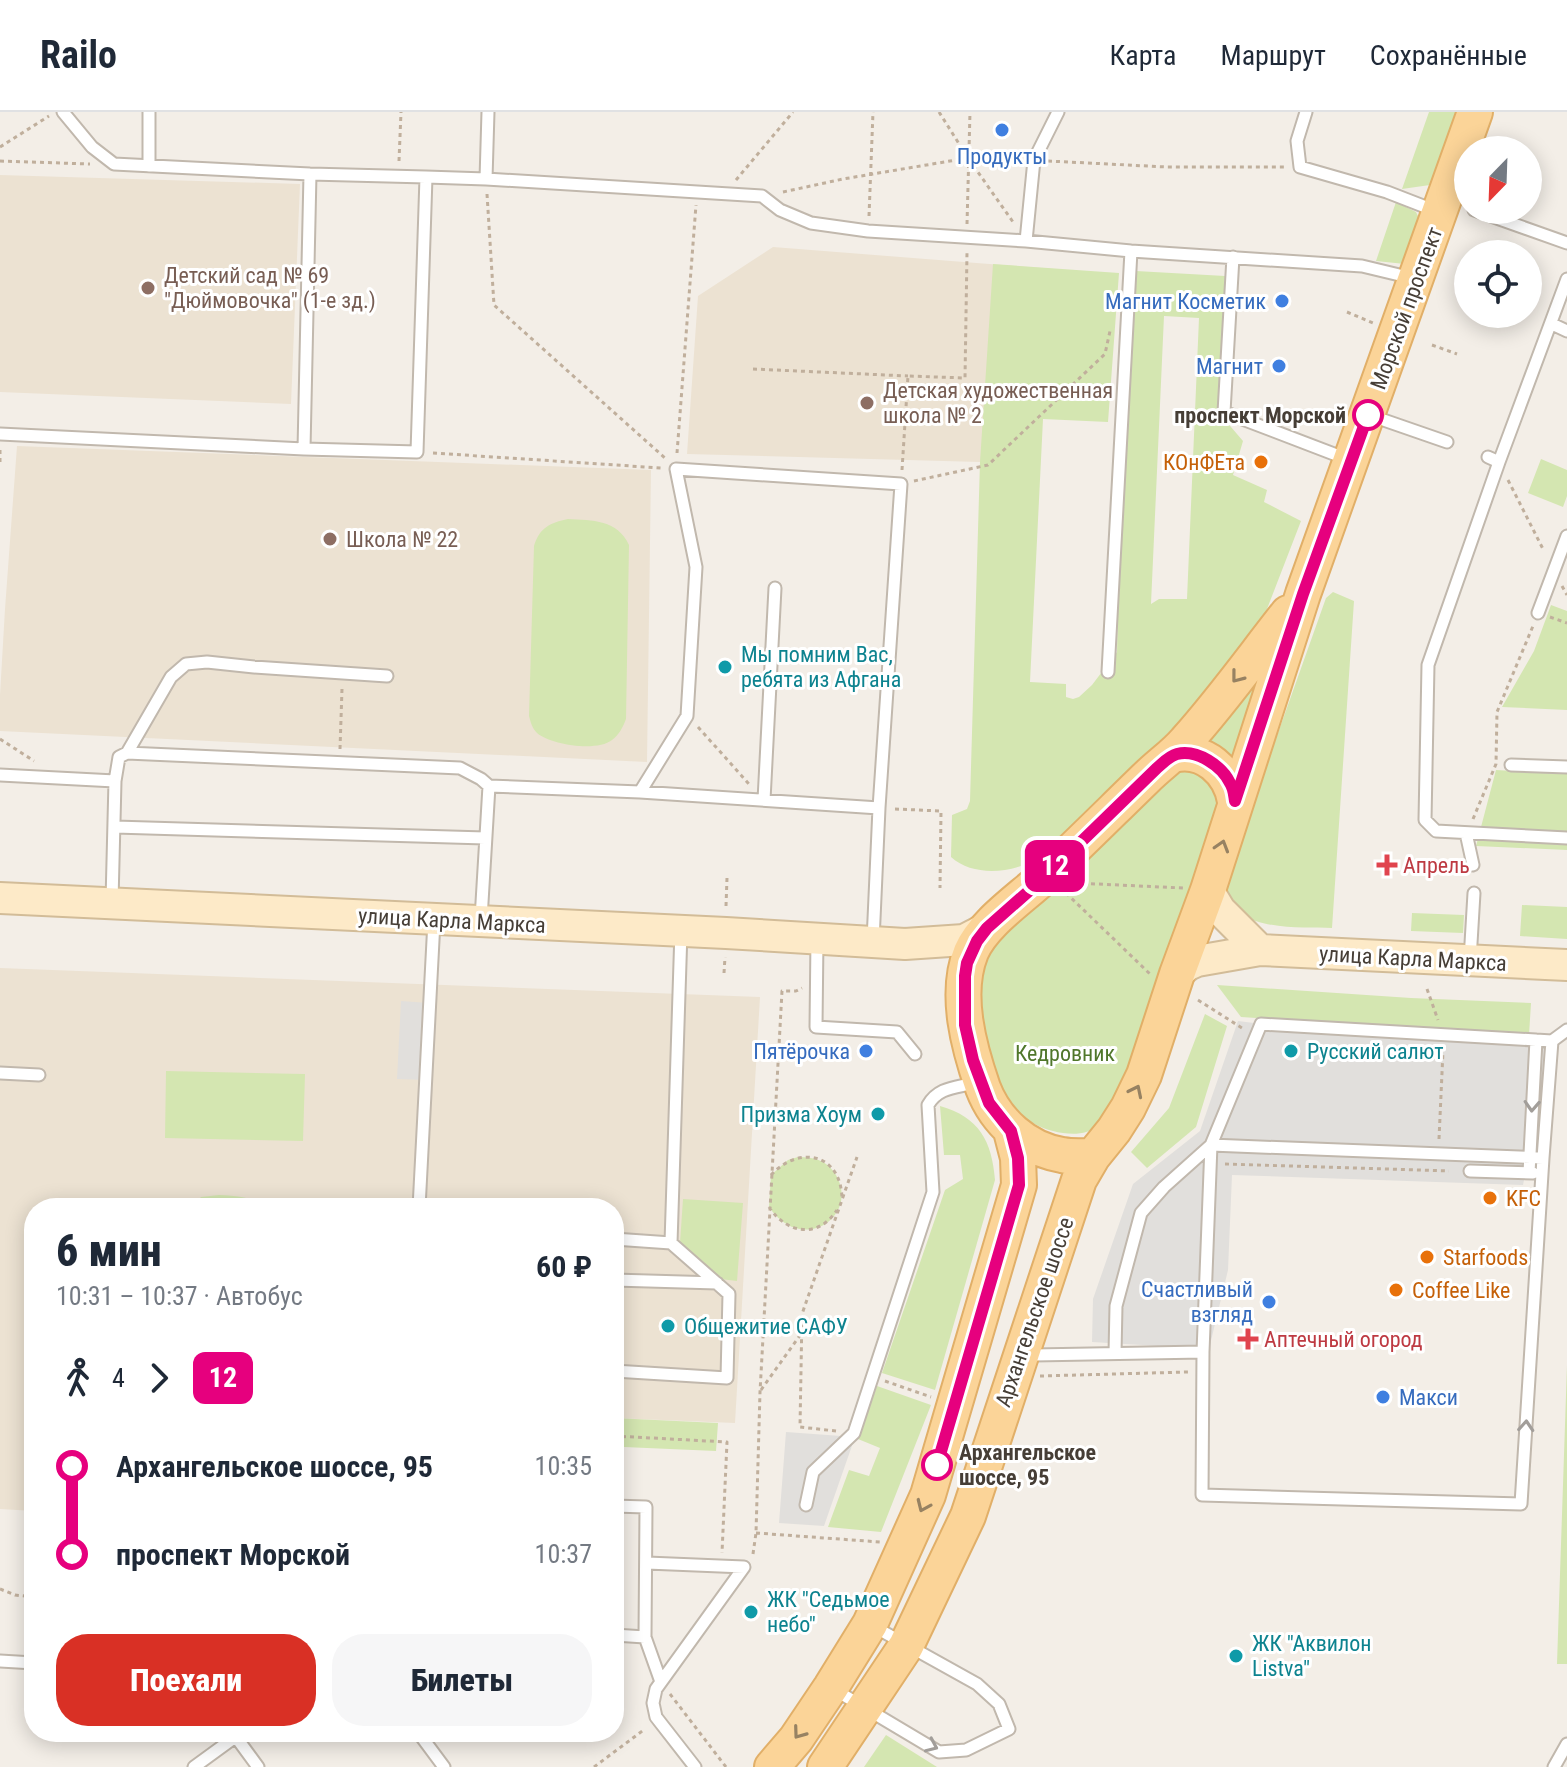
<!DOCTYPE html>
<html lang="ru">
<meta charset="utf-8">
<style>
:root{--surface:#fff;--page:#f6f6f7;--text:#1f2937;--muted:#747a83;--line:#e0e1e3;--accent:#d93025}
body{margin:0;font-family:"Roboto Condensed",sans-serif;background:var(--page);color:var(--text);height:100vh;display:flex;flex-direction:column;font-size:30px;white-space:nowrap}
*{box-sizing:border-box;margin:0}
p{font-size:26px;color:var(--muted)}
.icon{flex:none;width:44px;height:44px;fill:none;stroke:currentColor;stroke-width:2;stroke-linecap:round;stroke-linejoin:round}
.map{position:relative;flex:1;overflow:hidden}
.panel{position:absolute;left:24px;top:1086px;width:600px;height:544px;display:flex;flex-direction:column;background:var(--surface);border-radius:32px;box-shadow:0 4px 20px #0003}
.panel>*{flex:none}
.badge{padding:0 16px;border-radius:12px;font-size:28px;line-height:52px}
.needle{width:52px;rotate:203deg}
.buttons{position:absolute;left:1454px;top:24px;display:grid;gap:16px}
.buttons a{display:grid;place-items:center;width:88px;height:88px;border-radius:50%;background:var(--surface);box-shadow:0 4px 20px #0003;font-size:40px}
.map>.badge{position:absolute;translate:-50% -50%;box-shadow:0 0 0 4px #fff}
.legs{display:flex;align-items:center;gap:12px;height:88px;padding:0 32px;font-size:26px}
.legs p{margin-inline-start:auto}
.headline{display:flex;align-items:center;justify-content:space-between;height:136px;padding:0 32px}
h1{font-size:44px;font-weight:800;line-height:60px}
.primary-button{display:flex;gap:16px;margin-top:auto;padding:16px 32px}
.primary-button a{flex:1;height:92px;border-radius:32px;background:var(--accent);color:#fff;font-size:32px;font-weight:800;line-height:92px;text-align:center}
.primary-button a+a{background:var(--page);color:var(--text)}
ul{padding:0 32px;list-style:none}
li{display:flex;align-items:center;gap:28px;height:88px;font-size:30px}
li i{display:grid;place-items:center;width:12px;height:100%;margin:0 10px;background:currentColor}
li i::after{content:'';width:20px;height:20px;margin:-10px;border:6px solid;border-radius:50%;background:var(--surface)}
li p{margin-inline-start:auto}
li:first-child i{background:linear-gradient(#0000 50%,currentColor 0)}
li:last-child i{background:linear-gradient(currentColor 50%,#0000 0)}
header{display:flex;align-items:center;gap:48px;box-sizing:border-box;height:112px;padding:0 40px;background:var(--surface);border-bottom:2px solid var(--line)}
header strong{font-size:38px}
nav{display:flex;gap:44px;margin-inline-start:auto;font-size:28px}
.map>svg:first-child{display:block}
.education{fill:#ece2d2}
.green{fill:#d4e6b1;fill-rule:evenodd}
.parking{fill:#e1dfdc}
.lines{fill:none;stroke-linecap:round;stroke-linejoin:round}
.lane-casing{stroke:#c1b8ad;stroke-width:15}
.secondary-casing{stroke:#d2bc98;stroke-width:34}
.primary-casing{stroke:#e1af68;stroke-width:38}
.path{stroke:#c0af9c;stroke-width:3;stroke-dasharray:4 4;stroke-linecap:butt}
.lane{stroke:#fff;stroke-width:11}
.secondary{stroke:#fdeac8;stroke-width:30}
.primary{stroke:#fbd498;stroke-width:34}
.oneway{stroke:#978262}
.oneway2{stroke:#a29e9a}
.line-1-casing{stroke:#fff;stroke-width:18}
.line-1{stroke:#e6007e;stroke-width:12}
.shop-dot{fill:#3f7fe0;stroke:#fff;stroke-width:3}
.education-dot{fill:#8d6e63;stroke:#fff;stroke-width:3}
.stop-1-dot{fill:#fff;stroke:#e6007e;stroke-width:4}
.food-dot{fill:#e8710a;stroke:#fff;stroke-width:3}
.culture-dot{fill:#0f9aa8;stroke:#fff;stroke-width:3}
.health-dot{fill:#e0444e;stroke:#fff;stroke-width:3}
.labels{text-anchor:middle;stroke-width:6;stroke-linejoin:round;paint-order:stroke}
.shop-label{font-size:22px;fill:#366cbe;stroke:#fff;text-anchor:end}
.education-label{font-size:22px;fill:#785e54;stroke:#fff;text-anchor:start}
.street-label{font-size:22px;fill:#463e36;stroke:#fff}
.stop-label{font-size:22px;font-weight:bold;fill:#463e36;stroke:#fff;text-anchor:end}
.food-label{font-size:22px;fill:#c56008;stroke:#fff;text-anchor:start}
.culture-label{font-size:22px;fill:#0d838f;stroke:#fff;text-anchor:start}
.health-label{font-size:22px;fill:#be3a42;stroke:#fff;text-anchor:start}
.park-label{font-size:22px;fill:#50772b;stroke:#fff}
</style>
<header>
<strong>Railo</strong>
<nav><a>Карта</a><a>Маршрут</a><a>Сохранённые</a></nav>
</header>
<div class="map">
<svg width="1567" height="1655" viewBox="0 0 1567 1655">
<rect width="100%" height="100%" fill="#f3eee7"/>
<path class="education" d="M0,63L300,72L291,292L0,280Z
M773,135L1104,161L1097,241L980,350L687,342L698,184Z
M17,334L651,358L647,650L0,619V583L5,497Z
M0,856L760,885L735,1311L614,1306V1096H34V1478H31L34,1399L0,1397Z"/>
<path class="green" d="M1429,0H1457L1430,73L1402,77Z
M1396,90L1416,100L1421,110L1405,152L1376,149Z
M993,152L1119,161L1108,310L1043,307L1030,570L1066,572V585L1073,587L1079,585L1092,573L1117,540L1120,405L1136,159L1225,164L1219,301L1243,329L1233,363L1267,378L1264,390L1301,409L1262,510L1225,563L1156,633L1035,748C1011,761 973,765 951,745L952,703L967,697L970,689L980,350ZM1164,204L1199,206L1187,487H1159L1151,492Z
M1541,347L1567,358V384L1563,395L1528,381Z
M568,407C592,408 618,408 629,433L626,607C623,615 619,623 612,628C597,640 551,633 537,621C532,616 531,611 529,604L534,434C540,415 550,411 568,407Z
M1333,480L1354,489L1332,816C1302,815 1233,820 1226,780C1225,773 1228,763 1230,756L1326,486Z
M1551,493L1567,499V598L1502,595L1534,539Z
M1259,569L1238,662L1197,632Z
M1194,651L1226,683L1129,973C1121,985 1110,1005 1100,1013C1086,1024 1069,1023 1053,1019C1040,1016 1024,1007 1015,998C994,975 977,906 979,875C980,863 984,850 986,838L1162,662Z
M1496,658L1567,662V738L1476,734Z
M1522,793L1567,795V827L1520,824Z
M1412,801L1464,803L1463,821L1411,819Z
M1217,873L1411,886L1531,891L1529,923L1241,905Z
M1205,902L1227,914L1196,1015L1147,1056L1131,1040L1169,996Z
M166,959L305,962L303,1029L165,1026Z
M940,994C979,1005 992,1029 995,1068L935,1278L882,1261L945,1078L963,1067L960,1043H944Z
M798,1045C814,1045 827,1048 836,1063C860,1104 802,1144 769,1095L771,1063L788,1048Z
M219,1083C236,1084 253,1084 266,1096H190L201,1085Z
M683,1087L743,1091L737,1169L720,1167L680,1131Z
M1567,1253V1552H1557Z
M877,1274L931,1293L881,1420L828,1415L849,1358L869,1364L880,1336L858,1327Z
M614,1306L718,1311L716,1339L624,1335L614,1324Z
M886,1623L937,1655H864Z"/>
<path class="parking" d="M401,889L429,891L426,968L397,967Z
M1238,909L1278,914L1552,929L1523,1073L1232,1063L1228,1158L1209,1237L1092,1230L1093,1187L1133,1072L1200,1019Z
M786,1320L855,1325L824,1414L779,1411Z"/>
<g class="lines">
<defs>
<path id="lane" d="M1058,0L1034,48L1026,129L1131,139L1362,154L1412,166
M1306,0L1297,29L1300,55L1387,80L1436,99
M149,54V0
M426,65L486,67L762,84L780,98L811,111L868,119L1026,129
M486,67L488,0
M1474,98L1567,131
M1233,145L1224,300L1347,347
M1567,167L1499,350L1428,553L1425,708L1436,719L1567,726
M1552,212L1567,219
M1372,304L1447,330
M0,322L304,337L417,340L426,65L310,62L114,52L92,35L63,0
M304,337L310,62
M1488,345L1499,350
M1538,501L1567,424
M1108,560L1131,139
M127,641L171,565L186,552L207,550L254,555L387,564
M1511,653L1567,655
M0,663L115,669L112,789
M115,669L119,645L127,641L460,656L481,667L489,674
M640,680L687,604L696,455L676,357L901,372L879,696L873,829
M764,688L775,476
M115,715L485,726
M1466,721L1473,753
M481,807L489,674L640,680L879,696
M817,827L816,915L897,920L915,942
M1470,848L1474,781
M0,961L39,963
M1470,1059L1533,1061
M1529,1061L1536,928
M419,1096L434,809
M614,1127L671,1131L681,819
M614,1168L717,1171
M1203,1240L1202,1383L1521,1392L1543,1046L1552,929
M1024,1241L1034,1243L1203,1240L1211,1033L1261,912L1552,929L1567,918
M1115,1241L1116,1194L1141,1101L1164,1075L1211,1033L1543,1046
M614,1259L727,1266L729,1182L671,1131
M806,1393L813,1360L854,1321L933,1080L928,993C939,974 958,976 977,970
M614,1394L646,1395L645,1525L661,1570
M647,1451L744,1455L656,1577L653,1591L656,1605L695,1655
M614,1523L645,1525
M0,1549L34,1551
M835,1578L939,1640L966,1638L1009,1617L999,1592L977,1572L871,1513
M418,1620L444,1655
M236,1625L258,1655
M194,1655L242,1620
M1554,1655L1567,1632"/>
<path id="secondary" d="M1208,778L1220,798L1260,838
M0,786L726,821L905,832L964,828L987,816
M1177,862L1188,853L1197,849L1260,838L1567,853"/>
<path id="primary" d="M1173,643C1204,635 1230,660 1235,689
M1093,1044C1083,1044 1072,1045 1062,1043C1026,1037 996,1010 983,976C969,936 954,882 971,840C984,810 1022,786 1046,763C1080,731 1113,698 1146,666C1159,653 1174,643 1186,629C1222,589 1254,544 1288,501
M772,1655L796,1627L831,1575L870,1512L928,1383L1019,1073L1018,1046L1011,1019
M825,1655L906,1534L968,1404L1079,1068L1093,1044L1114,1018L1128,996L1144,963L1177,862L1208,778L1303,482L1475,0"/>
</defs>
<use href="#lane" class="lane-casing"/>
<use href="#secondary" class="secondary-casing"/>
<use href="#primary" class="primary-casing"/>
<path class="path" d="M939,0L968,46L1013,110
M0,35L49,4
M0,49L90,52
M399,49L401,0
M1048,49L1167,55H1284
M736,68L793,0
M783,80L843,67L968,46L1020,48
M487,82L494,193L665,346
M869,104L873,0
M967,112L970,0
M1347,200L1373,211
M1432,233L1457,242
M753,257L908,264
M433,341L661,356
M677,341L696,93
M0,350V338
M902,358L908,264L965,266L967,140
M1508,368L1544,439
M914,369L988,353L1105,242L1110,219
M1562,474L1567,483
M1550,505L1567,511
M698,615L749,672
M0,627L34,649
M340,637L342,577
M895,697L941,699L940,776
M1473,707L1496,652L1497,600L1533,514
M1075,771L1183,776
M1066,781L1150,862
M726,794L727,766
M724,861L725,845
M1427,877L1438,908
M1198,888L1242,916
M1439,1027L1443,939
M1225,1052L1449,1059
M771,1063C800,1032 842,1042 842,1088
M769,1095C787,1122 818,1127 837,1098
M1040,1264L1188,1260
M885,1269L931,1285
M761,1278L801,1222
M836,1319L800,1315L802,1202L857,1045
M614,1324L727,1330L722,1441
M756,1421L880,1430
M753,1442L756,1421L760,1280L782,879H796L802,876
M0,1477L15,1483L34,1485
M670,1582L726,1655
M594,1655L645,1617"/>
<use href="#lane" class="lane"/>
<use href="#secondary" class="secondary"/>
<use href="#primary" class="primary"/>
</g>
<defs><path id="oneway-chevron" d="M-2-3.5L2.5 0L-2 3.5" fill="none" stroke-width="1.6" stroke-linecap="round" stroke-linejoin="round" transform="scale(2)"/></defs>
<g class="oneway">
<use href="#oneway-chevron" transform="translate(1237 565) rotate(128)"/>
<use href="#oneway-chevron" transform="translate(1222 734) rotate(-73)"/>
<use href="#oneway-chevron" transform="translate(1136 979) rotate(-64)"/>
<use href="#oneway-chevron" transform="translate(923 1394) rotate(114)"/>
<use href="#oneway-chevron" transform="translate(799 1621) rotate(126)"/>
</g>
<g class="oneway2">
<use href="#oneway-chevron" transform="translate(1532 994) rotate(93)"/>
<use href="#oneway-chevron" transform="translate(1526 1314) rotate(-86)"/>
<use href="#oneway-chevron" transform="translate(932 1634) rotate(24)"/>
</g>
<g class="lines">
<defs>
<path id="line-1" d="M937,1353L1019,1073L1018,1046L1011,1019L989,991L973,948L965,913V864L967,851L977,829L987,816L1047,763L1157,656C1163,651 1169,644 1177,642C1197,637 1222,654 1230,671C1234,677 1234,683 1235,689L1303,482L1368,303"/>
</defs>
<use href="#line-1" class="line-1-casing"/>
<use href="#line-1" class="line-1"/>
</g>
<g class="shop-dot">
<circle cx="1002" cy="18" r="8"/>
<circle cx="1282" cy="189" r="8"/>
<circle cx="1279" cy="254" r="8"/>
<circle cx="866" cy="939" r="8"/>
<circle cx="1269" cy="1190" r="8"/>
<circle cx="1383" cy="1285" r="8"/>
</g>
<g class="education-dot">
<circle cx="148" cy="176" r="8"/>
<circle cx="867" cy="291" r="8"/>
<circle cx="330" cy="427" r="8"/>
</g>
<g class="stop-1-dot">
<circle cx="1368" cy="303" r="14"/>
<circle cx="937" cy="1353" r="14"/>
</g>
<g class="food-dot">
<circle cx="1261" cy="350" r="8"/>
<circle cx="1490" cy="1086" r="8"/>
<circle cx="1427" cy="1145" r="8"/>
<circle cx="1396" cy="1178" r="8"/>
</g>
<g class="culture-dot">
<circle cx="725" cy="555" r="8"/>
<circle cx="1291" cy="939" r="8"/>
<circle cx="878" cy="1002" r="8"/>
<circle cx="668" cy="1214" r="8"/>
<circle cx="751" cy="1500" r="8"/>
<circle cx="1236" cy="1544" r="8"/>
</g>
<g class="health-dot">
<path d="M1383 741h8v8h8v8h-8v8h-8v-8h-8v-8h8z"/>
<path d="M1244 1215h8v8h8v8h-8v8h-8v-8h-8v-8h8z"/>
</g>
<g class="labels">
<g class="shop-label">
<text x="1002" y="52" text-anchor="middle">Продукты</text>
<text x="1266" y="197">Магнит Косметик</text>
<text x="1263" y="262">Магнит</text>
<text x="850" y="947">Пятёрочка</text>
<text x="1253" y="1185">Счастливый<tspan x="1253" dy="25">взгляд</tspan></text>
<text x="1399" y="1293" text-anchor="start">Макси</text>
</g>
<g class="education-label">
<text x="164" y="171">Детский сад № 69<tspan x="164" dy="25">"Дюймовочка" (1-е зд.)</tspan></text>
<text x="883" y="286">Детская художественная<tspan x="883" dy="25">школа № 2</tspan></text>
<text x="346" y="435">Школа № 22</text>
</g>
<g class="street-label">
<text transform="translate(1406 196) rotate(-70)" y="8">Морской проспект</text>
<text transform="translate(452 808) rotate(3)" y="8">улица Карла Маркса</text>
<text transform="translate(1413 846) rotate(3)" y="8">улица Карла Маркса</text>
<text transform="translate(1034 1200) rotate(-71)" y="8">Архангельское шоссе</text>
</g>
<g class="stop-label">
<text x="1346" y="311">проспект Морской</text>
<text x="959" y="1348" text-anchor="start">Архангельское<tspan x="959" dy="25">шоссе, 95</tspan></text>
</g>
<g class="food-label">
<text x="1245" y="358" text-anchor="end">КОнФЕта</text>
<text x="1506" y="1094">KFC</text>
<text x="1443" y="1153">Starfoods</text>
<text x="1412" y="1186">Coffee Like</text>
</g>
<g class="culture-label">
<text x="741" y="550">Мы помним Вас,<tspan x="741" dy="25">ребята из Афгана</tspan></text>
<text x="1307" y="947">Русский салют</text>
<text x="862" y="1010" text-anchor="end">Призма Хоум</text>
<text x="684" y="1222">Общежитие САФУ</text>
<text x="767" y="1495">ЖК "Седьмое<tspan x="767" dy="25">небо"</tspan></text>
<text x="1252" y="1539">ЖК "Аквилон<tspan x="1252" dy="25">Listva"</tspan></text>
</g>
<g class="health-label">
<text x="1403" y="761">Апрель</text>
<text x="1264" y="1235">Аптечный огород</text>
</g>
<g class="park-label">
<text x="1065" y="949">Кедровник</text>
</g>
</g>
</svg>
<div class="buttons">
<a><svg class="needle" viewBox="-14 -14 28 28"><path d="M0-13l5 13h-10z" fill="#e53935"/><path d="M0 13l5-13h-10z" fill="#747a83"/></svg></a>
<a><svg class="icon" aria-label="locate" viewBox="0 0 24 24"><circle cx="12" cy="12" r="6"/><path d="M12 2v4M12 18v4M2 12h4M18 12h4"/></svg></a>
</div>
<b class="badge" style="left:1055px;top:754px;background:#e6007e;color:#fff">12</b>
<section class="panel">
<div class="headline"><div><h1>6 мин</h1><p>10:31 – 10:37 · Автобус</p></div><b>60 ₽</b></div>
<div class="legs"><svg class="icon" aria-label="walk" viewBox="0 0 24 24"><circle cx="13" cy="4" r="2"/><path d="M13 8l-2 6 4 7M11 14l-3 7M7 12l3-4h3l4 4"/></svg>4<svg class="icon" aria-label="forward" viewBox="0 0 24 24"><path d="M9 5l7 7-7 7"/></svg><b class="badge" style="background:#e6007e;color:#fff">12</b></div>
<ul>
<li><i style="color:#e6007e"></i><b>Архангельское шоссе, 95</b><p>10:35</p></li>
<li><i style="color:#e6007e"></i><b>проспект Морской</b><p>10:37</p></li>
</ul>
<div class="primary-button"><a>Поехали</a><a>Билеты</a></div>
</section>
</div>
